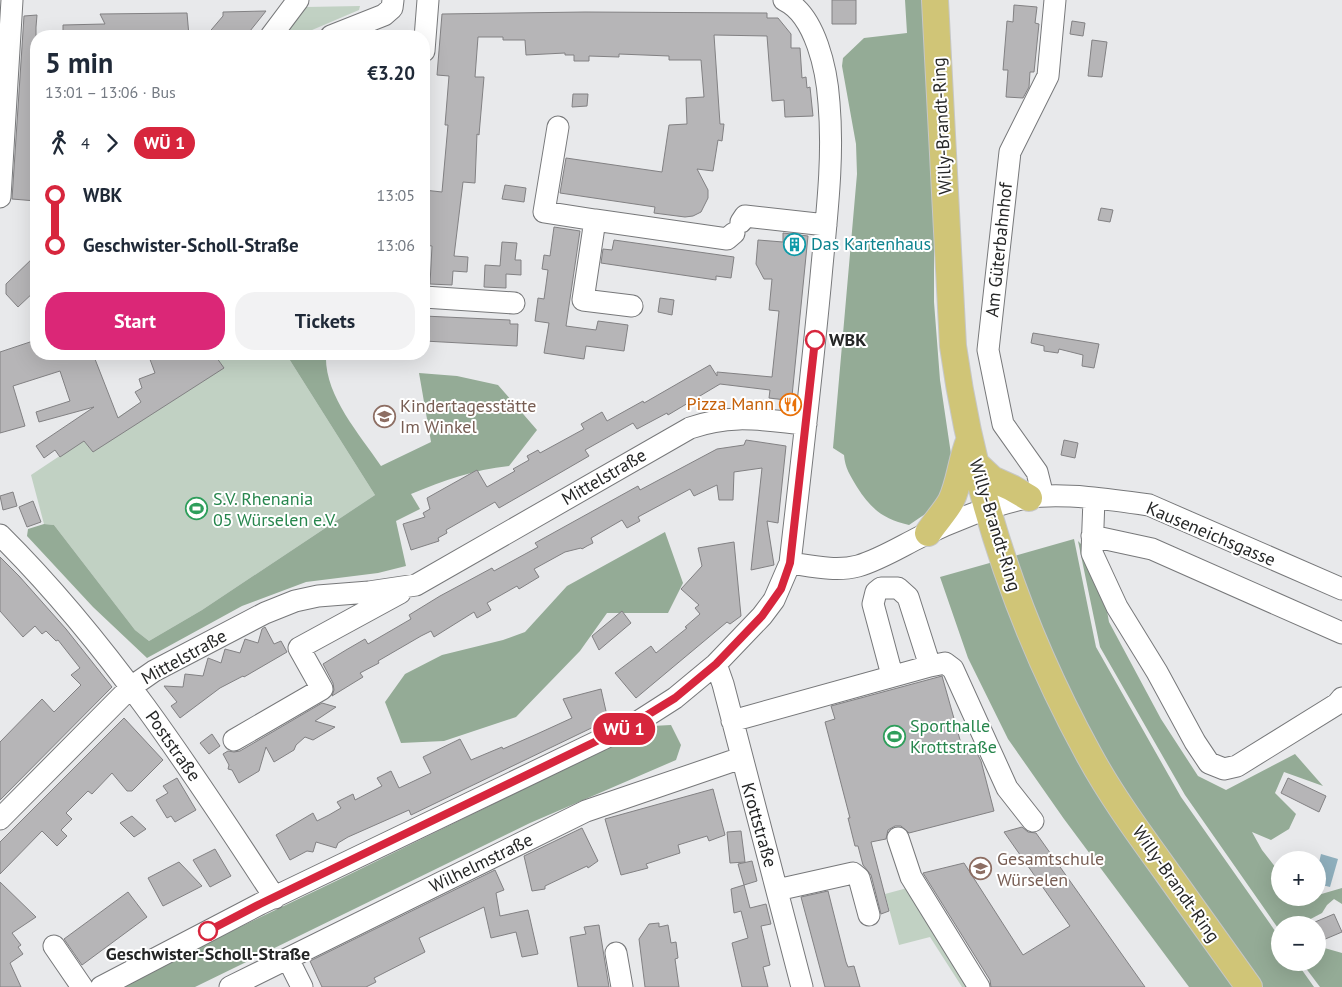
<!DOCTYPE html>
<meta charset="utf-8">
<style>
:root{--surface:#fff;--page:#f2f2f3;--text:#1f2937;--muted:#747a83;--accent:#db2777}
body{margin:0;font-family:"PT Sans",sans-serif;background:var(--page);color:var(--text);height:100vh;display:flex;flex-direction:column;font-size:19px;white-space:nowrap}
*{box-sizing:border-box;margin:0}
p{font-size:16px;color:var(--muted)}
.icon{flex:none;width:28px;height:28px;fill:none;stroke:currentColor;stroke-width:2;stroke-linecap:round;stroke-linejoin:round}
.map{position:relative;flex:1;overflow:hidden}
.side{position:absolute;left:30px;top:30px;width:400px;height:330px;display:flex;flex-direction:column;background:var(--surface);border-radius:20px;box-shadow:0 5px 20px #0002}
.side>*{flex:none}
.badge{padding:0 10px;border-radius:16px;font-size:18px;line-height:32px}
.buttons{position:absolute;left:1271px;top:851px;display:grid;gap:10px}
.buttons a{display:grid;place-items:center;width:55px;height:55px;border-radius:50%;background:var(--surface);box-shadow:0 5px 20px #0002;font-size:25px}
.map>.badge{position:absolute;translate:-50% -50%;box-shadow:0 0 0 2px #fff}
.legs{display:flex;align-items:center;gap:8px;height:55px;padding:0 15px;font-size:16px}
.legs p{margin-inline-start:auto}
.head{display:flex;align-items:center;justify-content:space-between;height:85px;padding:0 15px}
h1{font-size:28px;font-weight:700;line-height:38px}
.action{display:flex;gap:10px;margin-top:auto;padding:10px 15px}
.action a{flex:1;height:58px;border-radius:20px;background:var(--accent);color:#fff;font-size:20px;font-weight:700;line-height:58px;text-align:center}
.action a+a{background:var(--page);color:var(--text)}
ul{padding:0 15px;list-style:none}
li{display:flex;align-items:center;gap:18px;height:50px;font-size:19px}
li i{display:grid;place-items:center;width:8px;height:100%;margin:0 6px;background:currentColor}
li i::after{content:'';width:12px;height:12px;margin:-6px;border:4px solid;border-radius:50%;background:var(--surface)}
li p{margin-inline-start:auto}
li:first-child i{background:linear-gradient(#0000 50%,currentColor 0)}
li:last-child i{background:linear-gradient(currentColor 50%,#0000 0)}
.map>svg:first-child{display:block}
.green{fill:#c1d1c3}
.forest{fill:#94ab96}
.water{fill:#8fafbd}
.building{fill:#b6b5b7;stroke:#828183}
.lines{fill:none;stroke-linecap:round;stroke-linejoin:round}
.minor-casing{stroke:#77787a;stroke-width:23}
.major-casing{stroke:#c6c7c7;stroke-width:28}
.minor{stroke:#fff;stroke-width:21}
.major{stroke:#d0c577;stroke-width:26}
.line-1-casing{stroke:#fff;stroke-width:11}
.line-1{stroke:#d7263d;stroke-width:8}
.stop-1-dot{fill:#fff;stroke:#d7263d;stroke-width:2.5}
.labels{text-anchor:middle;stroke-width:4;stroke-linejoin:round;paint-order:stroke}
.street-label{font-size:18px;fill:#252626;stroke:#fff}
.culture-label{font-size:18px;fill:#0d838f;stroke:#fff;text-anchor:start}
.stop-label{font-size:18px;font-weight:bold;fill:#252626;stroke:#fff;text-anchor:start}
.food-label{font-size:18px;fill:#c56008;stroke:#fff;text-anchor:end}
.education-label{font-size:18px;fill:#785e54;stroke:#fff;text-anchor:start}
.leisure-label{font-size:18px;fill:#27864d;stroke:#fff;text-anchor:start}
</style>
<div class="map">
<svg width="1342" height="987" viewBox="0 0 1342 987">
<rect width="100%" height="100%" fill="#e8e9eb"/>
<path class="green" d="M360,6L359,10L298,36H289L288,30L306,7Z
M213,354H286L375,495L202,610L149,641L135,630L54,525L44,524L31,475Z
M911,887L973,987H962L930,937L899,945L885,894Z"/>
<path class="forest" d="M905,0H925L934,185V302L940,380L952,461V471L934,508L909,525C883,519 871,509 857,487C850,475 845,468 844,455L833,448L857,174L856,144L842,66L843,58L864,38L907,33Z
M286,354H326C324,395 359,433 381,466L431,442L419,373L457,376L498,385L537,430L509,466C473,470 445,480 411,494L420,509L396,521L406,566L378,573L306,582L242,606L147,658L93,607L27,536L28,529L44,524L54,525L135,630L149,641L202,610L375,495Z
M665,532L683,583L668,613H607L580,651L516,717L444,741L401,743L385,702L405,674L442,655L503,640L525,632L567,586Z
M1074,539L1096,647L1181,797L1280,938V962L1297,963L1314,987H1189L1064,819L1008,739L968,658L940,577Z
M1078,541L1083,546L1104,594L1109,622L1161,719L1198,776L1226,790L1295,754L1323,786L1284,772L1275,793L1296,814L1289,829L1271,840L1252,832L1262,850L1280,873V898H1318V895L1342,888V904L1334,899L1327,905L1322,913L1303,923L1304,925H1280V931L1185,795L1100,647Z
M671,725L681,745L676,760L530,823L195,987H114L336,881L652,726Z
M1318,943L1321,947L1342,953V987H1320L1302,963L1318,962Z"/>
<path class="water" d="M1321,854L1338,859L1330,887L1318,884V867Z"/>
<path class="building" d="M832,0H856V24H832Z
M1014,5L1037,7L1035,23L1039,24L1034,72H1030L1029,87L1023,98L1006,97L1008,70H1003L1007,21L1013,22Z
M266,11L246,36H206L223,16V12Z
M585,12L767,13V18H778L791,34V48H800L802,78L806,77L807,88L810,87L813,116L785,117L784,100L772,101L767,36L714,35L720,124H724L722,141L718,140L713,171L697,169L708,190V198L701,212L693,216L685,217L654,213L655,207L560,193L566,158L662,172L669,125L687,124L686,98L704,97L701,60H669V56L619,54V57L589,56V61H574V55H565V53L526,55L525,40H503V37H478L475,77H484L479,135L477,134L475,183L463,182L454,256L468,257L467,272L453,271L452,285L430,284L432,246L425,245L429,207L424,206V190L442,192L448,125H445L449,76L437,75L442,14Z
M187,13L189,36H63V25L105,24L100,14Z
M37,15L36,27V201L12,199L24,16Z
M1072,21L1085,23L1083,36L1070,34Z
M1092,40L1107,42L1102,77L1088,76Z
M573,94H588L587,106L572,107Z
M505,185L526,188L524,202L502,199Z
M1101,208L1113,210L1110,222L1098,220Z
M554,227L580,231L566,326L596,330L598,321L628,325L624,351L586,346L584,359L544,353L549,323L535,321L538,298L544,299L548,270L542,269L544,255L550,256Z
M783,233L808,236L792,396L786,400L769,398L770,390L720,384L668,415L667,413L637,429L633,423L585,450L589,456L539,485L499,508L495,502L446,530L447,533L438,538L439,541L411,550L403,524L425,517L423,513L430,509L427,498L477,470L487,487L515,471L513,469L529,460L527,456L538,450L540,453L584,429L581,424L602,412L607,421L643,401L644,403L710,365L717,376V372L772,377L779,311L769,310L772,279H764L756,264L758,240L783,242Z
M614,240L734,257L731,278L716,276V280L601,263L603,249L612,250Z
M502,242L517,243L515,260H521V275L506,274V288L484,287L485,265L500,266Z
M36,255V290L18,307L6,294V284Z
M660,298L674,300L672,315L658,312Z
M424,316L510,320V324H518L517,346L424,341Z
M1033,333L1099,344L1094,368L1082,366L1083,355L1059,349L1058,353L1044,351V346L1031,343Z
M36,340V354H93L118,418L141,402L135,392L142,388L139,379L155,373L148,354H214L224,368L93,452L84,441L60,457L55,450L44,458L36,446L94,407L39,422L36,412L70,401L60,371L13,386L25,426L0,433V352Z
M746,440L786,446L778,523L767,521L774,565L751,570L762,468L734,472L733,500H719L717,485L694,496L690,489L638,517L640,521L627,528L622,520L591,538L593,543L587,546L582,549L581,548L565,552L534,569L539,577L519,589L517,586L487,603L491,610L477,618L474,612L434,637L431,631L421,636L378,661L379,663L360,673L363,677L332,696L334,690L333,683L323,664L346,650L365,639L368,644L411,619L409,615L440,596L492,568L494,571L538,547L535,543L638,486L640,490L717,449L744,445Z
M1064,440L1078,443L1075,458L1061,455Z
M13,492L17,506L3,510L0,496Z
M33,501L41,522L27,527L19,507Z
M734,542L741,616L730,624L727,622L636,698L615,673L651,646L656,653L687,628L685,627L700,614L695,608L699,605L681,589L702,566L698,548Z
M0,557L19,576L66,629L112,687L0,800V742L42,699L54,712L81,685L71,675L80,668L58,640L56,641L46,631L42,634L35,626L23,637L0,611Z
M622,611L631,623L599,650L592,636Z
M265,627L274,644L281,641L287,652L244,677L243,676L220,688L180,718L171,706L177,702L164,686L183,687L185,674L203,676L208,658L221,663L225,649L240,653L245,639L258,643L262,629Z
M942,676L964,754L976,751L981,761L994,811L909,833L901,826H895L888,830L886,839L871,842L889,911L881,914L871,875L863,865L858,846H855L848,818H850L825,722L835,719L831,706Z
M601,689L608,720L411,815L409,810L348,837L338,843L336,848L316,842L313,852L307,851L290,860L276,835L313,813L317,821L329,815L341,808L337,802L353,794L355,800L382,786L377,778L391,771L399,788L431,773L423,757L460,739L471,760L502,747L503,749L537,734L572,718L563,699Z
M322,703L336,707L315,721L335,727L313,740L305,737L296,745L294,750L274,762L266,747L259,771L239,783L232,770L228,769L229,765L223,754L228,751L234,752L240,751Z
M124,718L163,760L132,791H127L112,773L92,794L88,791L66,813L72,819L61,830L67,836L57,846L42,831L0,874V842Z
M212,734L220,746L209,754L200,743Z
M177,778L196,810L175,822L171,816L167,818L156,800L168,793L163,786Z
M1288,778L1326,796L1319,812L1281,793Z
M713,789L725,835L709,841L707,836L678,845L680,853L646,864L648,868L621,875L605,819Z
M132,816L146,829L134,837L120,823Z
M1022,827L1028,832L1036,833L1145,987H991L990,980L923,873L964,863L1023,955L1070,926L1004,832Z
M582,828L598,861L588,868L587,866L545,886V889L532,891L524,856Z
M741,831L745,862L730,863L727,832Z
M215,849L231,876L210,887L193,860Z
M752,861L757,881L744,885L738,864Z
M179,862L202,886L163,906L148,878Z
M495,870L504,890L496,893L500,916L528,910L538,954L522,957L516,932L491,938L484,907L419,938L425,952L374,978L376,982L366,987H322L310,961Z
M0,882L36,917L12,933L21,945L18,947L23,954L10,963L21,987H0Z
M744,885L750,908L766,904L771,924L761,926L770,965L763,967L768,987H742L732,943L748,938L741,911L734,913L731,889Z
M828,891L846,962L848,967L854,966L860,987H825L801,897Z
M128,892L147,917L82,965L64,939Z
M1334,914L1342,932L1323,940L1315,922Z
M659,923V927L668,925L671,943L676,942L678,958L675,959L679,987H645L639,939L649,924Z
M599,925L609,987H578L570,937L586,934L584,927Z"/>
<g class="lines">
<defs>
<path id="minor" d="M271,36L298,0
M331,36L384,15L392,8L393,0
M424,51L428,0
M558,127L544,212L595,220
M0,197L12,0
M741,222L745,216L826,225
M424,297L514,303
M632,306L583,300L595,220L727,239L734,233
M1043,496L1037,472L1003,424L988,350L1010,152L1048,76L1055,0
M1094,499L1092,553L1117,607L1157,672L1195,742L1209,763L1224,769L1237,766L1337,704L1342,698
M0,535C108,642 192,771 275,898
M1092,536L1152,549L1342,633
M790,563C811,566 836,572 858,566C879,560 900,547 920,537C950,522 994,504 1027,498C1060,492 1115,500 1149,505L1342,589
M716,664L723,684L802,987
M930,666L945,663L953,669L1007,788L1033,821
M732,721L930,666L908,597L898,588H881L876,592L873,604L892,675
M234,740L322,689L299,648L400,593
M0,819L131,687L154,671L265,613L295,601L318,596L369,592L416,585L690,428C732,413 763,420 806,424
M898,838L911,877L979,987
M777,890L853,873L859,878L869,915
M54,946L82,987
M616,953L622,987
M288,959L302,987
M101,987L260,904L636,723L675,698L716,664L762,616L774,600L790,563C801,468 812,373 821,277C826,220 834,161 829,103C827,72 816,15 784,0
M230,987L586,811L741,758"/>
<path id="major" d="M935,0L953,346C973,489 1019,627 1088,753C1109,792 1135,828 1161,864C1190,905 1220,946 1249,987
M975,463L992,479L1012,488L1029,498
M928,533C935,522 945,512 951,501C960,482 961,460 969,441"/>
</defs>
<use href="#minor" class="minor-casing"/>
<use href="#major" class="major-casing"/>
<use href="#minor" class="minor"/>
<use href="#major" class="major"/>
</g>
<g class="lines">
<defs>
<path id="line-1" d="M208,931L260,904L636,722L675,698L716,664L762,616L781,589L790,563L815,340"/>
</defs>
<use href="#line-1" class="line-1-casing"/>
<use href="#line-1" class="line-1"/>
</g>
<defs>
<symbol id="building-ring" viewBox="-11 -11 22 22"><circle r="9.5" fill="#fff" stroke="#0f9aa8" stroke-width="1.5"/><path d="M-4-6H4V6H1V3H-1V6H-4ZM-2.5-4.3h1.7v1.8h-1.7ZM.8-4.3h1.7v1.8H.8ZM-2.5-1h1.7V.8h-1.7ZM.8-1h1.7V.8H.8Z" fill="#0f9aa8"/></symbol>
<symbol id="restaurant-ring" viewBox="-11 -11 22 22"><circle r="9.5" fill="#fff" stroke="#e8710a" stroke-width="1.5"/><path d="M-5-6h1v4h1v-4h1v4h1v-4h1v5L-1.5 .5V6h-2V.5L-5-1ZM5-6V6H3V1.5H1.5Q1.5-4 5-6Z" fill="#e8710a"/></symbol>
<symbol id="school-ring" viewBox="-11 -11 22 22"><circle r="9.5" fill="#fff" stroke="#8d6e63" stroke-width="1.5"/><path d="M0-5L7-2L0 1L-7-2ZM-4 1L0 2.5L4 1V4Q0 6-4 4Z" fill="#8d6e63"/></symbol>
<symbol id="stadium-ring" viewBox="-11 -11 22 22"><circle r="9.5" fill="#fff" stroke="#2e9e5b" stroke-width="1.5"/><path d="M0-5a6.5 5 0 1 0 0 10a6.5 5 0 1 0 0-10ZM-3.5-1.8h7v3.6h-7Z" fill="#2e9e5b"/></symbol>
</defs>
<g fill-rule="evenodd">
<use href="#building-ring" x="782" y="232" width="25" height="25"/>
<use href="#restaurant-ring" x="778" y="392" width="25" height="25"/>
<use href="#school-ring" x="372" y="404" width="25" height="25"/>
<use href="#stadium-ring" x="184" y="496" width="25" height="25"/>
<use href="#stadium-ring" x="882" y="724" width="25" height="25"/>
<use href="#school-ring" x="968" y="856" width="25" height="25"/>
</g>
<g class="stop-1-dot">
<circle cx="815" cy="340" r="9"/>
<circle cx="208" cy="931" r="9"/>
</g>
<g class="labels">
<g class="street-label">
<text transform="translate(942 126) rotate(-93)" y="6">Willy-Brandt-Ring</text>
<text transform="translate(999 250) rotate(-84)" y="6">Am Güterbahnhof</text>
<text transform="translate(604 477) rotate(-30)" y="6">Mittelstraße</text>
<text transform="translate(995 525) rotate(73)" y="6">Willy-Brandt-Ring</text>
<text transform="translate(1211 534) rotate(23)" y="6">Kauseneichsgasse</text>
<text transform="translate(184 657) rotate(-29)" y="6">Mittelstraße</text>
<text transform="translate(173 746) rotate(55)" y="6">Poststraße</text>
<text transform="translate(759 825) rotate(74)" y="6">Krottstraße</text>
<text transform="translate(481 863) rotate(-26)" y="6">Wilhelmstraße</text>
<text transform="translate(1176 884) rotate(55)" y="6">Willy-Brandt-Ring</text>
</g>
<g class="culture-label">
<text x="811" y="250">Das Kartenhaus</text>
</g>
<g class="stop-label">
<text x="829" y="346">WBK</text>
<text x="208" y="960" text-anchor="middle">Geschwister-Scholl-Straße</text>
</g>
<g class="food-label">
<text x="774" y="410">Pizza Mann</text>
</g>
<g class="education-label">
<text x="400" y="412">Kindertagesstätte<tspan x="400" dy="21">Im Winkel</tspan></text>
<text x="997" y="865">Gesamtschule<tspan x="997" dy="21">Würselen</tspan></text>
</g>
<g class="leisure-label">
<text x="213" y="505">S.V. Rhenania<tspan x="213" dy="21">05 Würselen e.V.</tspan></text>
<text x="910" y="732">Sporthalle<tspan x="910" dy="21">Krottstraße</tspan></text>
</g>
</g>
</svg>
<div class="buttons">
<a>+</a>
<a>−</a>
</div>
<b class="badge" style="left:624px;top:729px;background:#d7263d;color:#fff">WÜ 1</b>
<section class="side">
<div class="head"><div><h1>5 min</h1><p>13:01 – 13:06 · Bus</p></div><b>€3.20</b></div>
<div class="legs"><svg class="icon" aria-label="walk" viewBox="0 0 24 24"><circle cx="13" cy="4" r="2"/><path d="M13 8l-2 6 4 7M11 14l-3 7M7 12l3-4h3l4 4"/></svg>4<svg class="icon" aria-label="forward" viewBox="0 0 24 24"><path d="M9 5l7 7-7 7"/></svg><b class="badge" style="background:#d7263d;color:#fff">WÜ 1</b></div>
<ul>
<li><i style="color:#d7263d"></i><b>WBK</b><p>13:05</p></li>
<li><i style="color:#d7263d"></i><b>Geschwister-Scholl-Straße</b><p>13:06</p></li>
</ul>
<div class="action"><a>Start</a><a>Tickets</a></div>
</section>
</div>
